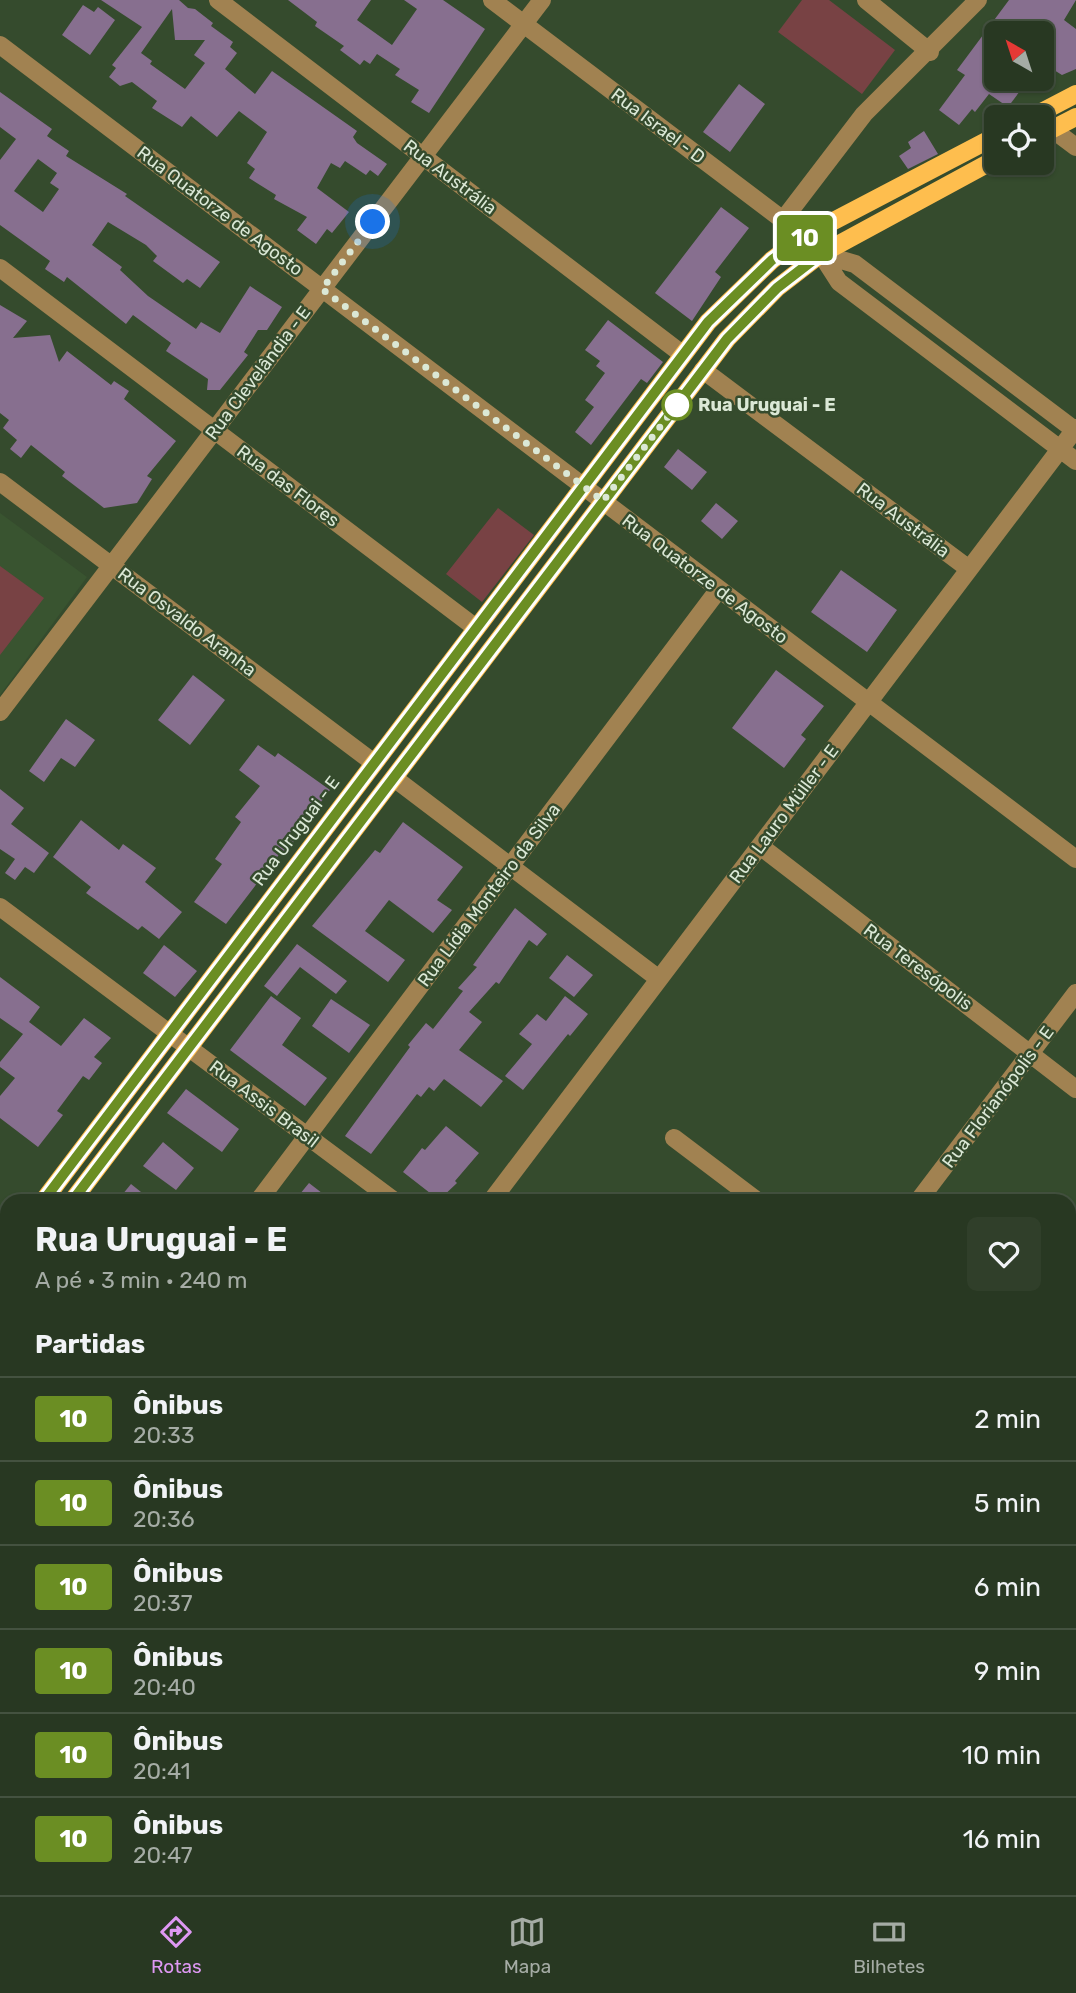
<!DOCTYPE html>
<html lang="pt">
<meta charset="utf-8">
<style>
:root{--surface:#283822;--page:#303f2a;--text:#f1f3f6;--muted:#a5aca5;--line:#445240;--accent:#de98f3}
body{margin:0;font-family:Rubik,sans-serif;background:var(--page);color:var(--text);height:100vh;display:flex;flex-direction:column;font-size:26px;white-space:nowrap}
*{box-sizing:border-box;margin:0}
p{font-size:23px;color:var(--muted)}
.icon{flex:none;width:38px;height:38px;fill:none;stroke:currentColor;stroke-width:2;stroke-linecap:round;stroke-linejoin:round}
.map{position:relative;flex:1;overflow:hidden}
.sheet{position:absolute;left:0px;top:1194px;width:1076px;height:702px;display:flex;flex-direction:column;background:var(--surface);border-radius:21px 21px 0 0;box-shadow:0 2px 5px #0004,0 0 0 2px var(--line)}
.sheet>*{flex:none}
.badge{padding:0 14px;border-radius:5px;font-size:24px;line-height:46px}
.needle{width:46px;rotate:321deg}
.buttons{position:absolute;left:984px;top:21px;display:grid;gap:14px}
.buttons a{display:grid;place-items:center;width:70px;height:70px;border-radius:10px;background:var(--surface);box-shadow:0 2px 5px #0004,0 0 0 2px var(--line);font-size:35px}
.you{position:absolute;width:35px;height:35px;margin:-18px;border:5px solid #fff;border-radius:50%;background:#1a73e8;box-shadow:0 0 0 10px #1a73e833}
.map>.badge{position:absolute;translate:-50% -50%;box-shadow:0 0 0 4px #fff}
h2{padding:0 35px;font-size:26px;line-height:63px}
.round{display:grid;place-items:center;flex:none;width:74px;height:74px;border-radius:10px;background:var(--page)}
.summary{display:flex;align-items:center;justify-content:space-between;height:119px;padding:0 35px}
h1{font-size:33px;font-weight:700;line-height:52px}
ul{padding:0;list-style:none}
li{display:flex;align-items:center;gap:21px;height:84px;padding:0 35px;border-top:2px solid var(--line)}
li div{flex:1}
li b{display:block;font-size:26px}
li em{font-style:normal}
li .badge{min-width:77px;font-weight:700;text-align:center}
.tab-bar{display:flex;justify-content:space-around;align-items:center;height:98px;border-top:2px solid var(--line);background:var(--surface);font-size:19px;color:var(--muted)}
.tab-bar a{display:grid;justify-items:center;gap:4px}
.tab-bar .selected{color:var(--accent)}
.map>svg:first-child{display:block}
.built{fill:#395430}
.green{fill:#784244}
.building{fill:#876f8f;fill-rule:evenodd}
.lines{fill:none;stroke-linecap:round;stroke-linejoin:round}
.minor{stroke:#a18251;stroke-width:18}
.major{stroke:#febe4e;stroke-width:18}
.line-casing{stroke:#fff;stroke-width:16}
.line{stroke:#6b8e23;stroke-width:10}
.walk{stroke:#dbe8d6;stroke-width:7;stroke-dasharray:0 12.6}
.stop-dot{fill:#fff;stroke:#6b8e23;stroke-width:3.5}
.labels{text-anchor:middle;stroke-width:5;stroke-linejoin:round;paint-order:stroke}
.street-label{font-size:18px;fill:#dbe8d6;stroke:#354b2d}
.stop-label{font-size:18px;font-weight:bold;fill:#dbe8d6;stroke:#354b2d;text-anchor:start}
</style>
<div class="map">
<svg width="1076" height="1895" viewBox="0 0 1076 1895">
<rect width="100%" height="100%" fill="#354b2d"/>
<path class="built" d="M0,513L87,577L0,695Z
M431,1888H497L505,1895H425Z"/>
<path class="green" d="M802,0H829L895,50L862,94L778,32Z
M498,508L534,535L482,602L446,574Z
M0,566L44,598L0,655Z"/>
<path class="building" d="M101,0H179L188,8L195,9L213,23L211,26L233,42L230,47L237,53L225,69L255,94L272,71L357,131L353,137L357,143L387,164L378,176L370,170L366,175L345,161L340,168L331,163L317,188L349,212L332,233L327,229L316,244L297,230L307,217L274,199L276,195L249,178L255,169L247,163L267,132L239,111L217,137L191,116L182,127L152,108L157,101L132,82L120,86L109,77L116,68L112,65L142,27ZM172,9L175,40H205L194,55L205,63L185,89L150,64L152,61L141,53Z
M288,0H371L357,20L392,45L417,9L404,0H443L485,29L429,113L411,102L419,90L395,75L400,69L377,54L370,64L364,60L360,65L340,50L344,46L315,26L317,22Z
M1009,0H1076L1064,20L1076,29V69L1062,75L1041,62V33H996V79H1029L1008,107L989,94L975,112L972,109L959,125L939,110L965,75L957,70Z
M83,5L94,12L98,7L115,20L90,55L62,35Z
M739,84L765,104L730,152L703,132Z
M0,92L52,129L47,136L69,151L66,156L127,194L125,196L220,262L200,288L187,279L183,283L153,261L157,256L146,245L108,222L92,245L122,267L120,270L148,296L196,329L201,322L220,333L250,286L282,307L267,330H258L244,352L248,355L220,390H207L208,379L166,351L171,343L133,315L126,324L67,277L64,282L45,269L50,261L0,225V160L16,139L0,127ZM38,159L57,173L50,183L59,189L43,212L14,191Z
M924,131L938,154L908,169L899,156L911,148L908,142Z
M721,207L749,228L715,272L721,277L692,321L655,293Z
M0,305L27,321L13,338L50,335L59,362L67,351L111,385L114,381L129,391L124,399L176,441L147,476L152,479L137,503L104,508L62,476L65,472L31,445L21,458L10,449L17,440L3,428L9,420L0,413Z
M608,320L663,362L647,383L641,379L591,445L575,432L594,407L585,400L605,373L596,366L600,361L585,350Z
M678,449L707,472L692,490L664,467Z
M716,503L738,521L722,539L701,521Z
M841,570L897,610L867,652L811,612Z
M776,670L824,706L801,735L806,739L784,768L732,728Z
M193,675L225,700L190,745L158,720Z
M66,719L95,740L75,767L61,758L44,782L29,771Z
M258,745L275,757L278,753L330,790L311,815L314,817L284,854L281,852L226,924L194,902L222,864L215,859L241,822L235,817L260,786L239,770Z
M0,789L24,808L11,824L49,853L34,873L25,867L15,880L5,873L15,859L0,849Z
M81,820L119,850L123,844L156,868L145,882L182,912L159,939L142,926L138,930L86,893L91,887L53,857Z
M403,822L463,867L437,900L452,910L433,933L389,900L365,931L405,960L388,982L312,926L375,850L380,853Z
M515,908L547,934L537,946L529,940L499,984L496,982L469,1012L482,1022L459,1050L503,1081L481,1107L444,1079L434,1091L429,1087L421,1097L417,1094L371,1154L345,1136L410,1047L408,1045L426,1023L433,1029L463,991L458,988L477,967L473,965Z
M297,944L347,981L336,994L300,967L277,996L264,986Z
M164,945L197,971L175,997L143,973Z
M567,955L593,975L574,997L549,978Z
M0,977L40,1007L29,1022L61,1046L84,1018L111,1038L94,1057L102,1063L89,1080L83,1076L57,1111L63,1115L38,1147L0,1118V1096L15,1078L0,1067V1062L23,1034L0,1018Z
M271,996L301,1018L282,1045L327,1078L305,1106L230,1050Z
M565,996L588,1014L570,1036L568,1034L523,1090L505,1076L532,1044L519,1034L537,1014L546,1021Z
M331,999L370,1025L349,1053L312,1026Z
M186,1089L239,1129L222,1152L167,1113Z
M446,1126L479,1153L455,1181L457,1183L439,1200L403,1172L422,1148L425,1150Z
M163,1142L194,1168L176,1190L143,1166Z
M309,1183L331,1200H295Z
M131,1184L151,1200H118Z"/>
<g class="lines">
<path class="minor" d="M218,0L682,354
M492,0L783,220L821,254L839,282L1076,461
M866,0L930,52
M0,45L1076,859
M1041,112L1052,129L1076,147
M783,220L864,114L978,0
M821,254L855,264L1076,431
M0,268L476,628
M703,370L969,569
M0,482L374,763
M0,712L542,0
M394,778L659,979
M760,846L1076,1089
M0,907L393,1200
M674,1138L756,1200
M259,1200L719,589
M492,1200L1076,428
M919,1200L1076,993
M1069,1278L1076,1269
M1069,1289L1076,1294
M0,1337L7,1342
M1069,1442L1076,1447
M1069,1533L1076,1524
M1069,1708L1076,1713
M0,1770L7,1776
M0,1851L7,1842
M157,1888L166,1895
M732,1888L741,1895
M394,1895L399,1888
M793,1895L799,1888"/>
<path class="major" d="M1032,117L1076,94
M1041,135L1076,117
M44,1200L708,322L772,260L803,237L996,136
M73,1200L727,339L777,288L821,254L996,159
M0,1259L7,1249
M0,1297L7,1287"/>
</g>
<g class="lines">
<defs>
<path id="line" d="M44,1200L708,322L772,260L803,237L821,254L777,288L727,339L73,1200"/>
</defs>
<use href="#line" class="line-casing"/>
<use href="#line" class="line"/>
<path class="walk" d="M373,222L322,289L603,501L677,405"/>
</g>
<circle class="stop-dot" cx="677" cy="405" r="14"/>
<g class="labels">
<g class="street-label">
<text transform="translate(658 126) rotate(37)" y="6">Rua Israel - D</text>
<text transform="translate(450 177) rotate(37)" y="6">Rua Austrália</text>
<text transform="translate(220 211) rotate(37)" y="6">Rua Quatorze de Agosto</text>
<text transform="translate(258 373) rotate(-53)" y="6">Rua Clevelândia - E</text>
<text transform="translate(288 486) rotate(37)" y="6">Rua das Flores</text>
<text transform="translate(903 520) rotate(37)" y="6">Rua Austrália</text>
<text transform="translate(705 579) rotate(37)" y="6">Rua Quatorze de Agosto</text>
<text transform="translate(187 622) rotate(37)" y="6">Rua Osvaldo Aranha</text>
<text transform="translate(784 814) rotate(-53)" y="6">Rua Lauro Müller - E</text>
<text transform="translate(296 831) rotate(-53)" y="6">Rua Uruguai - E</text>
<text transform="translate(489 895) rotate(-53)" y="6">Rua Lídia Monteiro da Silva</text>
<text transform="translate(918 967) rotate(37)" y="6">Rua Teresópolis</text>
<text transform="translate(998 1097) rotate(-53)" y="6">Rua Florianópolis - E</text>
<text transform="translate(264 1104) rotate(37)" y="6">Rua Assis Brasil</text>
</g>
<g class="stop-label">
<text x="698" y="411">Rua Uruguai - E</text>
</g>
</g>
</svg>
<div class="buttons">
<a><svg class="needle" viewBox="-14 -14 28 28"><path d="M0-13l5 13h-10z" fill="#e53935"/><path d="M0 13l5-13h-10z" fill="#a5aca5"/></svg></a>
<a><svg class="icon" aria-label="locate" viewBox="0 0 24 24"><circle cx="12" cy="12" r="6"/><path d="M12 2v4M12 18v4M2 12h4M18 12h4"/></svg></a>
</div>
<div class="you" style="left:373px;top:222px"></div>
<b class="badge" style="left:805px;top:238px;background:#6b8e23;color:#fff">10</b>
<section class="sheet">
<div class="summary"><div><h1>Rua Uruguai - E</h1><p>A pé · 3 min · 240 m</p></div><a class="round"><svg class="icon" aria-label="heart" viewBox="0 0 24 24"><path d="M12 20l-8-8c-3-5 5-10 8-4 3-6 11-1 8 4z"/></svg></a></div>
<h2>Partidas</h2>
<ul>
<li><span class="badge" style="background:#6b8e23;color:#fff">10</span><div><b>Ônibus</b><p>20:33</p></div><em>2 min</em></li>
<li><span class="badge" style="background:#6b8e23;color:#fff">10</span><div><b>Ônibus</b><p>20:36</p></div><em>5 min</em></li>
<li><span class="badge" style="background:#6b8e23;color:#fff">10</span><div><b>Ônibus</b><p>20:37</p></div><em>6 min</em></li>
<li><span class="badge" style="background:#6b8e23;color:#fff">10</span><div><b>Ônibus</b><p>20:40</p></div><em>9 min</em></li>
<li><span class="badge" style="background:#6b8e23;color:#fff">10</span><div><b>Ônibus</b><p>20:41</p></div><em>10 min</em></li>
<li><span class="badge" style="background:#6b8e23;color:#fff">10</span><div><b>Ônibus</b><p>20:47</p></div><em>16 min</em></li>
</ul>
</section>
</div>
<nav class="tab-bar">
<a class="selected"><svg class="icon" aria-label="directions" viewBox="0 0 24 24"><path d="M12 3l9 9-9 9-9-9zM9 14v-3h6M13 9l2 2-2 2"/></svg>Rotas</a>
<a><svg class="icon" aria-label="map" viewBox="0 0 24 24"><path d="M3 6l6-2 6 2 6-2v14l-6 2-6-2-6 2zM9 4v14M15 6v14"/></svg>Mapa</a>
<a><svg class="icon" aria-label="tickets" viewBox="0 0 24 24"><path d="M3 7h18v10H3zM15 7v10"/></svg>Bilhetes</a>
</nav>
